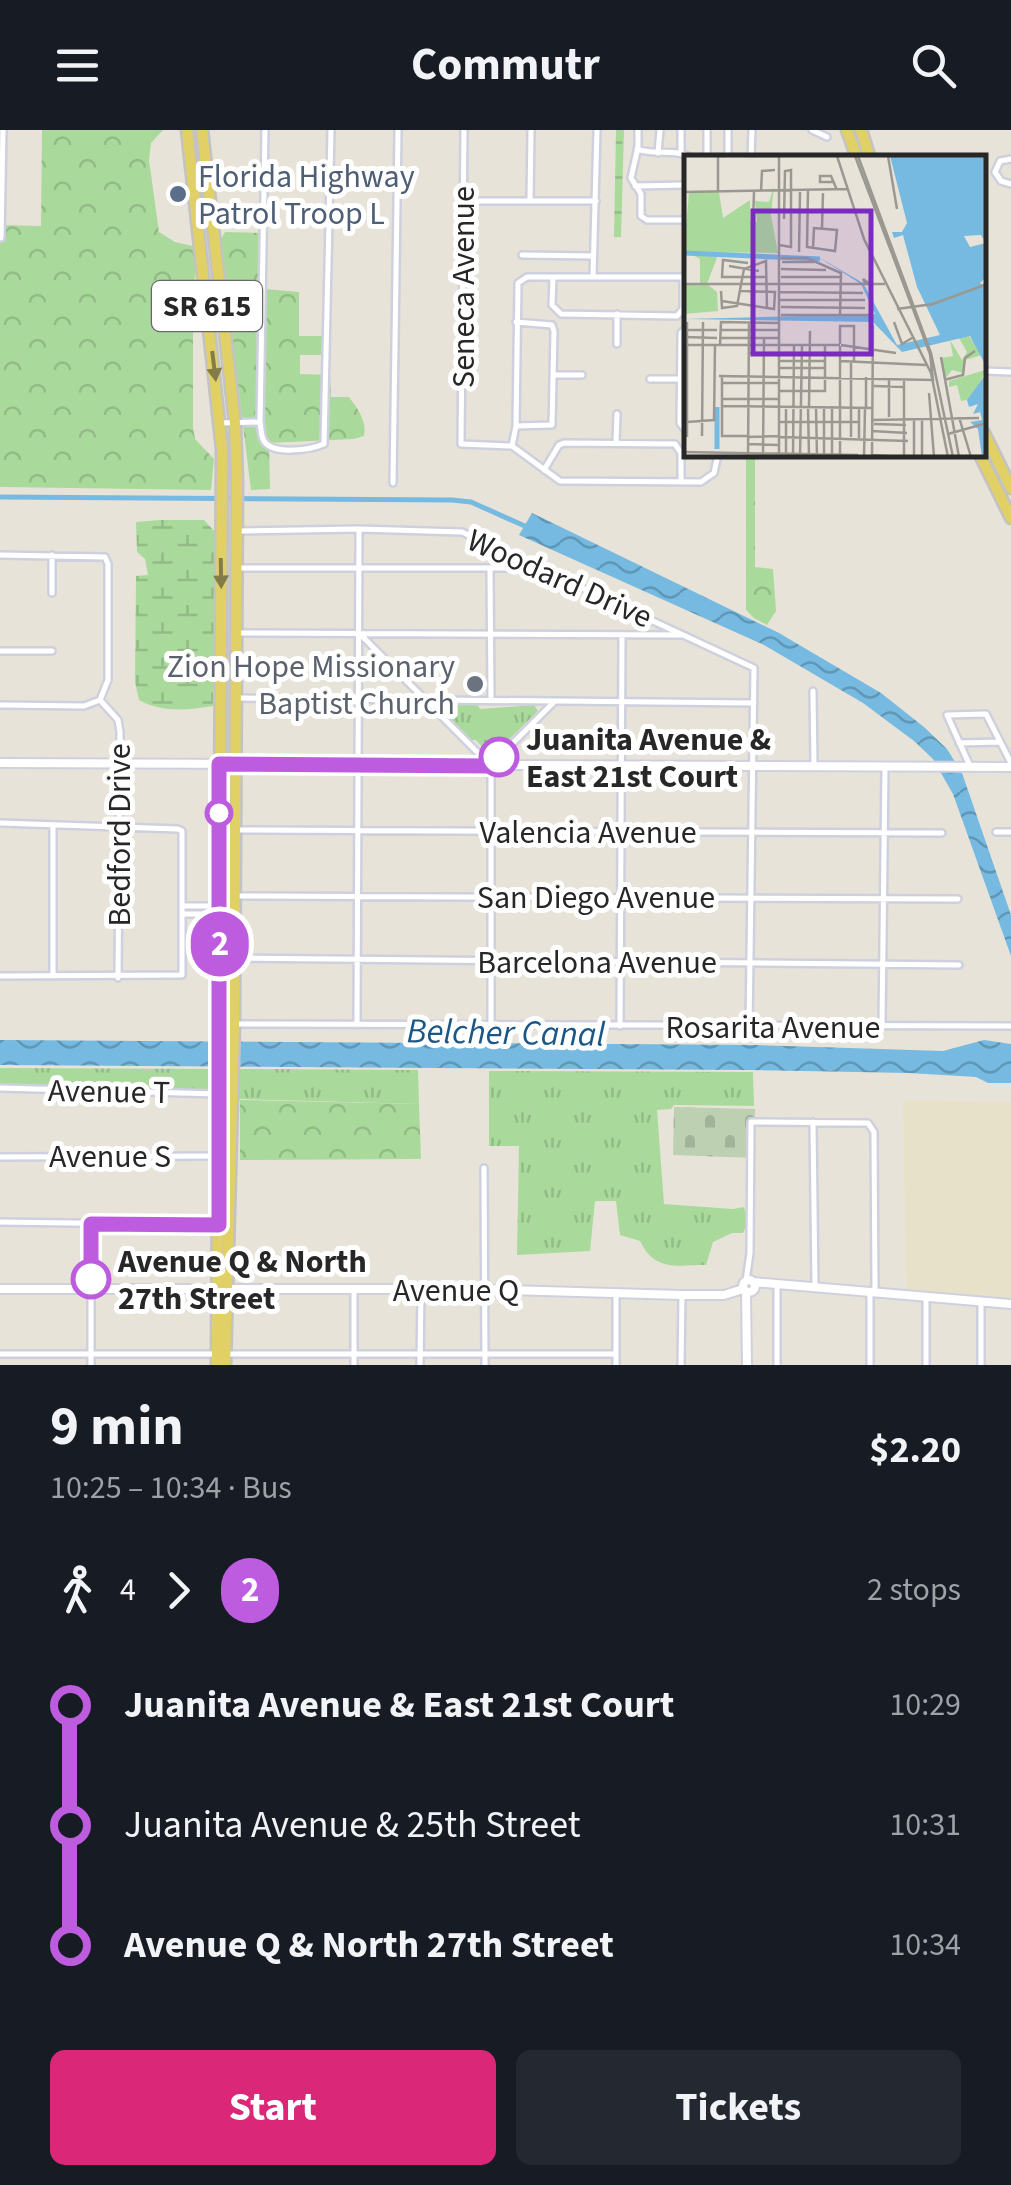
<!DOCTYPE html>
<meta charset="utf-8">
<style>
:root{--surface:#171b24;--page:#242831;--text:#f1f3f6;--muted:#9ea1a6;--accent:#db2777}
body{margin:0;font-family:"Source Sans 3",sans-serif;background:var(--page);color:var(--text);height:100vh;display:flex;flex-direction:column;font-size:38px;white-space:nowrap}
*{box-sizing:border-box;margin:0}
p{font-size:32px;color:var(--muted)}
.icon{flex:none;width:55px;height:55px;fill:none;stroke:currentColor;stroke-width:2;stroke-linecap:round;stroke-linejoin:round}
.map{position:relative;height:1235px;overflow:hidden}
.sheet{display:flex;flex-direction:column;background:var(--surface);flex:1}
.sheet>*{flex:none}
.badge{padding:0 20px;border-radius:32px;font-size:35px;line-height:65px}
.map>.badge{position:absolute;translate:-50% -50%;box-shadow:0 0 0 5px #fff}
.legs{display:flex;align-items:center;gap:15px;height:110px;padding:0 50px;font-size:32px}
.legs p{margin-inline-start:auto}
.head{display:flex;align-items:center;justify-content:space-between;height:170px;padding:0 50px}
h1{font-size:55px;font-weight:700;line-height:75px}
.button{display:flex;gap:20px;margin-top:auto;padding:20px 50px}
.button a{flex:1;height:115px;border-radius:15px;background:var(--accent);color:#fff;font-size:40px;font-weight:700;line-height:115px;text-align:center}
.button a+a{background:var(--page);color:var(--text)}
ul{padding:0 50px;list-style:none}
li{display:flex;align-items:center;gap:35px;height:120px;font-size:38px}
li i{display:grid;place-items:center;width:15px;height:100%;margin:0 12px;background:currentColor}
li i::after{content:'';width:25px;height:25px;margin:-12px;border:8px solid;border-radius:50%;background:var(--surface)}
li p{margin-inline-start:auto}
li:first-child i{background:linear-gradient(#0000 50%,currentColor 0)}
li:last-child i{background:linear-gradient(currentColor 50%,#0000 0)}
header{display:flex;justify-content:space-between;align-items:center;height:130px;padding:0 50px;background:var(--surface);font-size:45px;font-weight:700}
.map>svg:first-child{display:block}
.education{fill:#e8e1ca}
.grass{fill:url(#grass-tufts)}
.forest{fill:url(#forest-crowns)}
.wetland{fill:url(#wetland-marsh)}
.cemetery{fill:url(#cemetery-stones)}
.water{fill:url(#water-waves)}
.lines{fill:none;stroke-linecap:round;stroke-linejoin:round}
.canal{stroke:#76bae1;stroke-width:5}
.street-casing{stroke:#cfd0de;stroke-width:10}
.secondary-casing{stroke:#cfd0de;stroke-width:12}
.primary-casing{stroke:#c3c3c3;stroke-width:15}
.street{stroke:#fff;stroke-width:5}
.secondary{stroke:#fff;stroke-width:8}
.primary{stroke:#e1d065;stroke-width:10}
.oneway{fill:#847c46}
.line-1-casing{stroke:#fff;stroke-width:22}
.line-1{stroke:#be5ce0;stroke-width:15}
.service-dot{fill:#5c6f8a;stroke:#fff;stroke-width:4}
.worship-dot{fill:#6b7280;stroke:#fff;stroke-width:4}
.stop-1-dot{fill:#fff;stroke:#be5ce0;stroke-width:5}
.labels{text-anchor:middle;stroke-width:10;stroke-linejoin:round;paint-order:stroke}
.shield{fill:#fff;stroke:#686868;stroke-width:2.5}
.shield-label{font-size:30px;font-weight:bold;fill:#272727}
.service-label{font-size:32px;fill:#4e5e75;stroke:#fff;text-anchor:start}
.street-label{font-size:32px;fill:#272727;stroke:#fff}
.worship-label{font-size:32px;fill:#5b616d;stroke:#fff;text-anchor:end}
.stop-label{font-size:32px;font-weight:bold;fill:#272727;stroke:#fff;text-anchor:start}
.water-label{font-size:35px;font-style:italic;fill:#1a5787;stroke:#fff}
.inset-river{fill:none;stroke:#76bae1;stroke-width:5}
.inset-road{fill:none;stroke:#9b9892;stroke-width:2.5}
.view{fill:#7b2cbf;fill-opacity:0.15;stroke:#7b2cbf;stroke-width:5}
.inset-edge{fill:none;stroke:#272727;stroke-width:5}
</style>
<header><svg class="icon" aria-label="menu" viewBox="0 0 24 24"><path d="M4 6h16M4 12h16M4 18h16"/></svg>Commutr<svg class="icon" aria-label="search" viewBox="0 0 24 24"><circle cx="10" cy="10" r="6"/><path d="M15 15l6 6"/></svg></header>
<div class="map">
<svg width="1011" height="1235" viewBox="0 0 1011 1235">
<defs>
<pattern id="grass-tufts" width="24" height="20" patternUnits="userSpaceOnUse" patternTransform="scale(2.5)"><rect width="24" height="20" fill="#aada9b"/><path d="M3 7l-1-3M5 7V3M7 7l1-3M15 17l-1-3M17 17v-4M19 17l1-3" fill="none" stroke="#92bb86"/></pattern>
<pattern id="forest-crowns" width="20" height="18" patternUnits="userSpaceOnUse" patternTransform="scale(2.5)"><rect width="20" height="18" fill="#aada9b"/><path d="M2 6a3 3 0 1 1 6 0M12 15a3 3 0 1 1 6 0" fill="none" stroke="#92bb86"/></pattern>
<pattern id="wetland-marsh" width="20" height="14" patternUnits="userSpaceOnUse" patternTransform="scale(2.5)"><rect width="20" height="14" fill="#aada9b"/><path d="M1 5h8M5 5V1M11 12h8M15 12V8" fill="none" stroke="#92bb86"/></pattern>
<pattern id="cemetery-stones" width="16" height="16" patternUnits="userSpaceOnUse" patternTransform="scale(2.5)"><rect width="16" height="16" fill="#bed0b2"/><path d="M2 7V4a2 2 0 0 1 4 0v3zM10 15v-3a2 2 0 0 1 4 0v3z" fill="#a3b399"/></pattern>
<pattern id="water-waves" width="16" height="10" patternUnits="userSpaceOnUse" patternTransform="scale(2.5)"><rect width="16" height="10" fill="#76bae1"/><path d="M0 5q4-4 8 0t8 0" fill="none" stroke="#6197b6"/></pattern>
</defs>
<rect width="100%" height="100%" fill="#e8e3d9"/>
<path class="education" d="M903,970L1011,972V1169L906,1162Z"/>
<path class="grass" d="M477,574L480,579L534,575L538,581L501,617L485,620L476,610H470L442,579L444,575Z
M0,938L217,939L216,961L0,956Z
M235,939L418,940L419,974L234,969Z
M489,941L753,942L754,976L674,975L671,979L657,980L664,1074L733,1079L744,1077L748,1092L743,1103H732L713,1112L706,1135C676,1135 655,1142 640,1111L620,1105L616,1071H595L590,1121L517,1125L519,1016H489Z"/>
<path class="forest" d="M42,0H163L151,13L149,30L159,102L175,112L197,117L193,172V297L195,309L214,329L211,360L0,357V95L41,96Z
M225,102L265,103L266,159L299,162V206H327L329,225H300V244L330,245L331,267H349C358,279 367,291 364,306L354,309L269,313L270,359L251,360L220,111Z
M746,325H755V437L773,439L776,481L767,495L754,488L746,480Z
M240,970L419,974L421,1029L240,1030Z"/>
<path class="wetland" d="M616,0H624L621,107H614Z
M160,390H204L218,405L213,576C188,580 162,583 139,570L135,552L136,446L148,445L145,429L137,422L136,392Z"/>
<path class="cemetery" d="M674,977L755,979L754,1028L673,1025Z"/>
<path class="water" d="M532,383L779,503L881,563L924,597L947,619L962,643L1011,785V826L953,664L933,629L914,611L863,573L764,515L519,405Z
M0,910L755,915L943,921L984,910L1011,914V953H988L976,947L909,943L748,940L0,935Z"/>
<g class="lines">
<path class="canal" d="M0,367L452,370L471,372L527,397"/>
<defs>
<path id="street" d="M265,0L260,292C261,298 261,304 263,309C270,326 310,320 324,314L331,0
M464,0L461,314L512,316L560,351L701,352L714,343L718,325
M638,0V17L631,48L641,64V86L647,90H686
M812,0L827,7
M637,19C654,26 677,18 692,28
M658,23L660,0
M681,23V0
M707,28V0
M728,28V0
M751,28L752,0
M1011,29L1000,31L995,42L1001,51L1011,54
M635,56L686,55
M464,71H596
M530,71L531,0
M1,108L3,0
M522,125L593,126
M553,147L552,175L561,184L677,186L683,179V147
M593,147L597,0
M686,198L681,203L680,293L686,301
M617,214V184
M984,241L1011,242
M553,245H582
M650,249H681
M220,293L260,292
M516,296L552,295L554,201L552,195L516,192
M616,313L617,284
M512,316L516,296L518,153L527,147H686
M544,340L559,315L564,313L675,314L681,323V352
M393,353L398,0
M237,401L359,399L462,402L754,538L749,897
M0,425L105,427L108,434V550L100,570
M235,438H534
M490,439L491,570
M52,463V425
M237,503L681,505
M360,504L488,633
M0,521H52
M813,561L814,636
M238,568L754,573
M100,570L118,590L120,602L118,848
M0,575L84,576L100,570
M959,613L1000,612
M491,635V894
M491,635L555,571
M970,636L947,585L986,584L1011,633
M0,693L178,699L182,701V845L0,846
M235,700L942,703
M996,702H1011
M236,766L958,769
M184,776H217
M184,784H220
M237,828L959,835
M53,846V697
M234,894L1011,896
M357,895L359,399
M620,896L622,505
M882,897L885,636
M0,958L218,964
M813,992L815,1158
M0,1027L216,1026
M484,1038L485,1235
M0,1092L217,1095
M91,1094V1235
M746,1151L750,1123L751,992L868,993L874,1002L875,1158L870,1163V1235
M777,1155V1235
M0,1224H214
M225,1224H616
M354,1235V1159
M420,1235L421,1159
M616,1235V1163
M681,1235L682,1165
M926,1235V1169
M981,1235V1173"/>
<path id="secondary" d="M0,633L1011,637
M743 1156a6 6 0 1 1 12 0a6 6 0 1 1-12 0Z
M753,1152L1011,1174
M0,1159H473L682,1165H724L743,1159
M746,1162L747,1235"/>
<path id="primary" d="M187,0L222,319L217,1235
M202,0L235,293L237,353L234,894L225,1235
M847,0L857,28
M861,0L870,28
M984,303L1011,358
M980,325L1011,388"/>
</defs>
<use href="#street" class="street-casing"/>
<use href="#secondary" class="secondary-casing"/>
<use href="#primary" class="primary-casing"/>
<use href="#street" class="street"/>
<use href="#secondary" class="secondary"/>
<use href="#primary" class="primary"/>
</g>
<defs><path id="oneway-solid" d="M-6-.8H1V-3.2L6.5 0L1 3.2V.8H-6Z" transform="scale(2.5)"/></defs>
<g class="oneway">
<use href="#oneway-solid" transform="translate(214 236) rotate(83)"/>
<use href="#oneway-solid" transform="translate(221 443) rotate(89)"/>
</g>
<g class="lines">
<defs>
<path id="line-1" d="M91,1149V1094L219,1095V634L490,636L499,627"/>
</defs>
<use href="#line-1" class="line-1-casing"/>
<use href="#line-1" class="line-1"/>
</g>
<circle class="service-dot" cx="178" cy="64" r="10"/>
<circle class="worship-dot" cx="475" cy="554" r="10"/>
<g class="stop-1-dot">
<circle cx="499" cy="627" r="18"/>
<circle cx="219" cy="683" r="12"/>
<circle cx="91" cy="1149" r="18"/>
</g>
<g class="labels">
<rect class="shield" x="152" y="151" width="110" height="50" rx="8"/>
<g class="shield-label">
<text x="207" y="186">SR 615</text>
</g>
<g class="service-label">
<text x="198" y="57">Florida Highway<tspan x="198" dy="37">Patrol Troop L</tspan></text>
</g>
<g class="street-label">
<text transform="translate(463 157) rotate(-90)" y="11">Seneca Avenue</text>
<text transform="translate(560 448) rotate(24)" y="11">Woodard Drive</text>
<text x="588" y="713">Valencia Avenue</text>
<text transform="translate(119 705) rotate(-90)" y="11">Bedford Drive</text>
<text x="596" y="778">San Diego Avenue</text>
<text x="597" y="843">Barcelona Avenue</text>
<text x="773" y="908">Rosarita Avenue</text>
<text transform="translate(109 961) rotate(1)" y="11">Avenue T</text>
<text x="110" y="1037">Avenue S</text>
<text x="456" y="1171">Avenue Q</text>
</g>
<g class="worship-label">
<text x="455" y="547">Zion Hope Missionary<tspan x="455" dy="37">Baptist Church</tspan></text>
</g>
<g class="stop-label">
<text x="526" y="620">Juanita Avenue &amp;<tspan x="526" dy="37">East 21st Court</tspan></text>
<text x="118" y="1142">Avenue Q &amp; North<tspan x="118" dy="37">27th Street</tspan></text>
</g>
<g class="water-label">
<text transform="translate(506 902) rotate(1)" y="12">Belcher Canal</text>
</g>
</g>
<g transform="translate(684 25)">
<rect width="302" height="302" fill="#e8e3d9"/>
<path d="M7,99L34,100L23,129L33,137L34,156L0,159V129H16V104ZM285,181L298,200L281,205L279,218L268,215L261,224L257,203L269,201L266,185L278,205L283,197L275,183ZM301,215L294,237L283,245L277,246L273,230L265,232V226Z" fill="#aada9b"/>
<path d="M90,31L87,60L94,98L0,97L5,37H35L39,63L66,45V66L73,67L71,46L85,47Z" fill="#aada9b"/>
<path d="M206,1H302V88L297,80L280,81L286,92L302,88V122L296,128L302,132V211L286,181L218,197L189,167L0,164L191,159L177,129L131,100L179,128L213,190L256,180L233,132L219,80L210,83L208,77H218L223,68ZM302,219V302H298L294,274L286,267L298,265L296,257L289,259L294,249L285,252L283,245Z" fill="#76bae1"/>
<path class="inset-river" d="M0,98L136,104M33,294V252"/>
<path class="inset-road" d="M60,1H95M153,1L180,84L247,218L264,302M174,1L247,198L269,302M204,1L213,54M149,27H136V21H147L153,35M124,34L123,92L151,96L153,75L130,73L129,93M34,36V1H42M77,36L78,16L91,15M0,37L163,34M69,69L70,37M138,73L139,38M95,90L107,92V15L101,16L100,64M115,97L116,37M97,103H123L157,118L156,160M98,107H130M64,108L39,105L38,122H81M45,111L75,116M97,114L142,115M97,122H157M0,129H201M182,130L179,124L187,130L188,145M37,136L38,153L53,151L60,114L82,106L83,154M96,137L179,138M96,145H181M38,146L90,154L91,137L57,136M97,152L181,153M213,154L249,149L303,129M97,160H189M210,167L218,189L228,183M0,175H33M36,175H94M0,182L33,183M36,183H94M156,189V171H170V206M0,190H156M36,190L37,167L95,168M157,190L212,198M64,198H95M95,198H141M257,202L275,302M95,206H141M156,206L242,210M167,206V282M95,213H141M35,221L249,225L246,199L171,1M38,221V281H64M205,224V262M220,224V302M260,225L279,220L281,203L291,196M38,228H94M190,231L220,232M95,236H141V191M245,238L250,302M38,244H94M38,251L189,253M124,251L125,302M125,251L126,176M132,251L133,302M148,251V302M175,252V283M182,253V222M275,262L287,302M230,263V302M189,265L295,263M3,267L30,265L31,190M96,267H175M190,269L222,270M188,276L223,278M264,279L303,268M18,281L19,167M3,282V167M64,282L94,281M96,282L224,286M64,289L94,290M0,297L174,300M187,300L219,302M64,302L65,167M79,302L80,183M95,302V1M102,302V251M109,302L110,190M116,302L118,190M140,302V251M156,302V191M180,302L181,253M188,302L189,170M238,302V263"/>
<path class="view" d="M69,56H187V199H69Z"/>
<rect width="302" height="302" class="inset-edge"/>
</g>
</svg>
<b class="badge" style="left:220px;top:814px;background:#be5ce0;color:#fff">2</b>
</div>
<section class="sheet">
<div class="head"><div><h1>9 min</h1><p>10:25 – 10:34 · Bus</p></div><b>$2.20</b></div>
<div class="legs"><svg class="icon" aria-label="walk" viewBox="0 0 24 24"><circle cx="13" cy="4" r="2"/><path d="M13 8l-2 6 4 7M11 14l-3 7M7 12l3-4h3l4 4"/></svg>4<svg class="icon" aria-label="forward" viewBox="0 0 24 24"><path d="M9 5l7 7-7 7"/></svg><b class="badge" style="background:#be5ce0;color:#fff">2</b><p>2 stops</p></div>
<ul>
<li><i style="color:#be5ce0"></i><b>Juanita Avenue &amp; East 21st Court</b><p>10:29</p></li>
<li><i style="color:#be5ce0"></i><span>Juanita Avenue &amp; 25th Street</span><p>10:31</p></li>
<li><i style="color:#be5ce0"></i><b>Avenue Q &amp; North 27th Street</b><p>10:34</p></li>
</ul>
<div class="button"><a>Start</a><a>Tickets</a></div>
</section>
